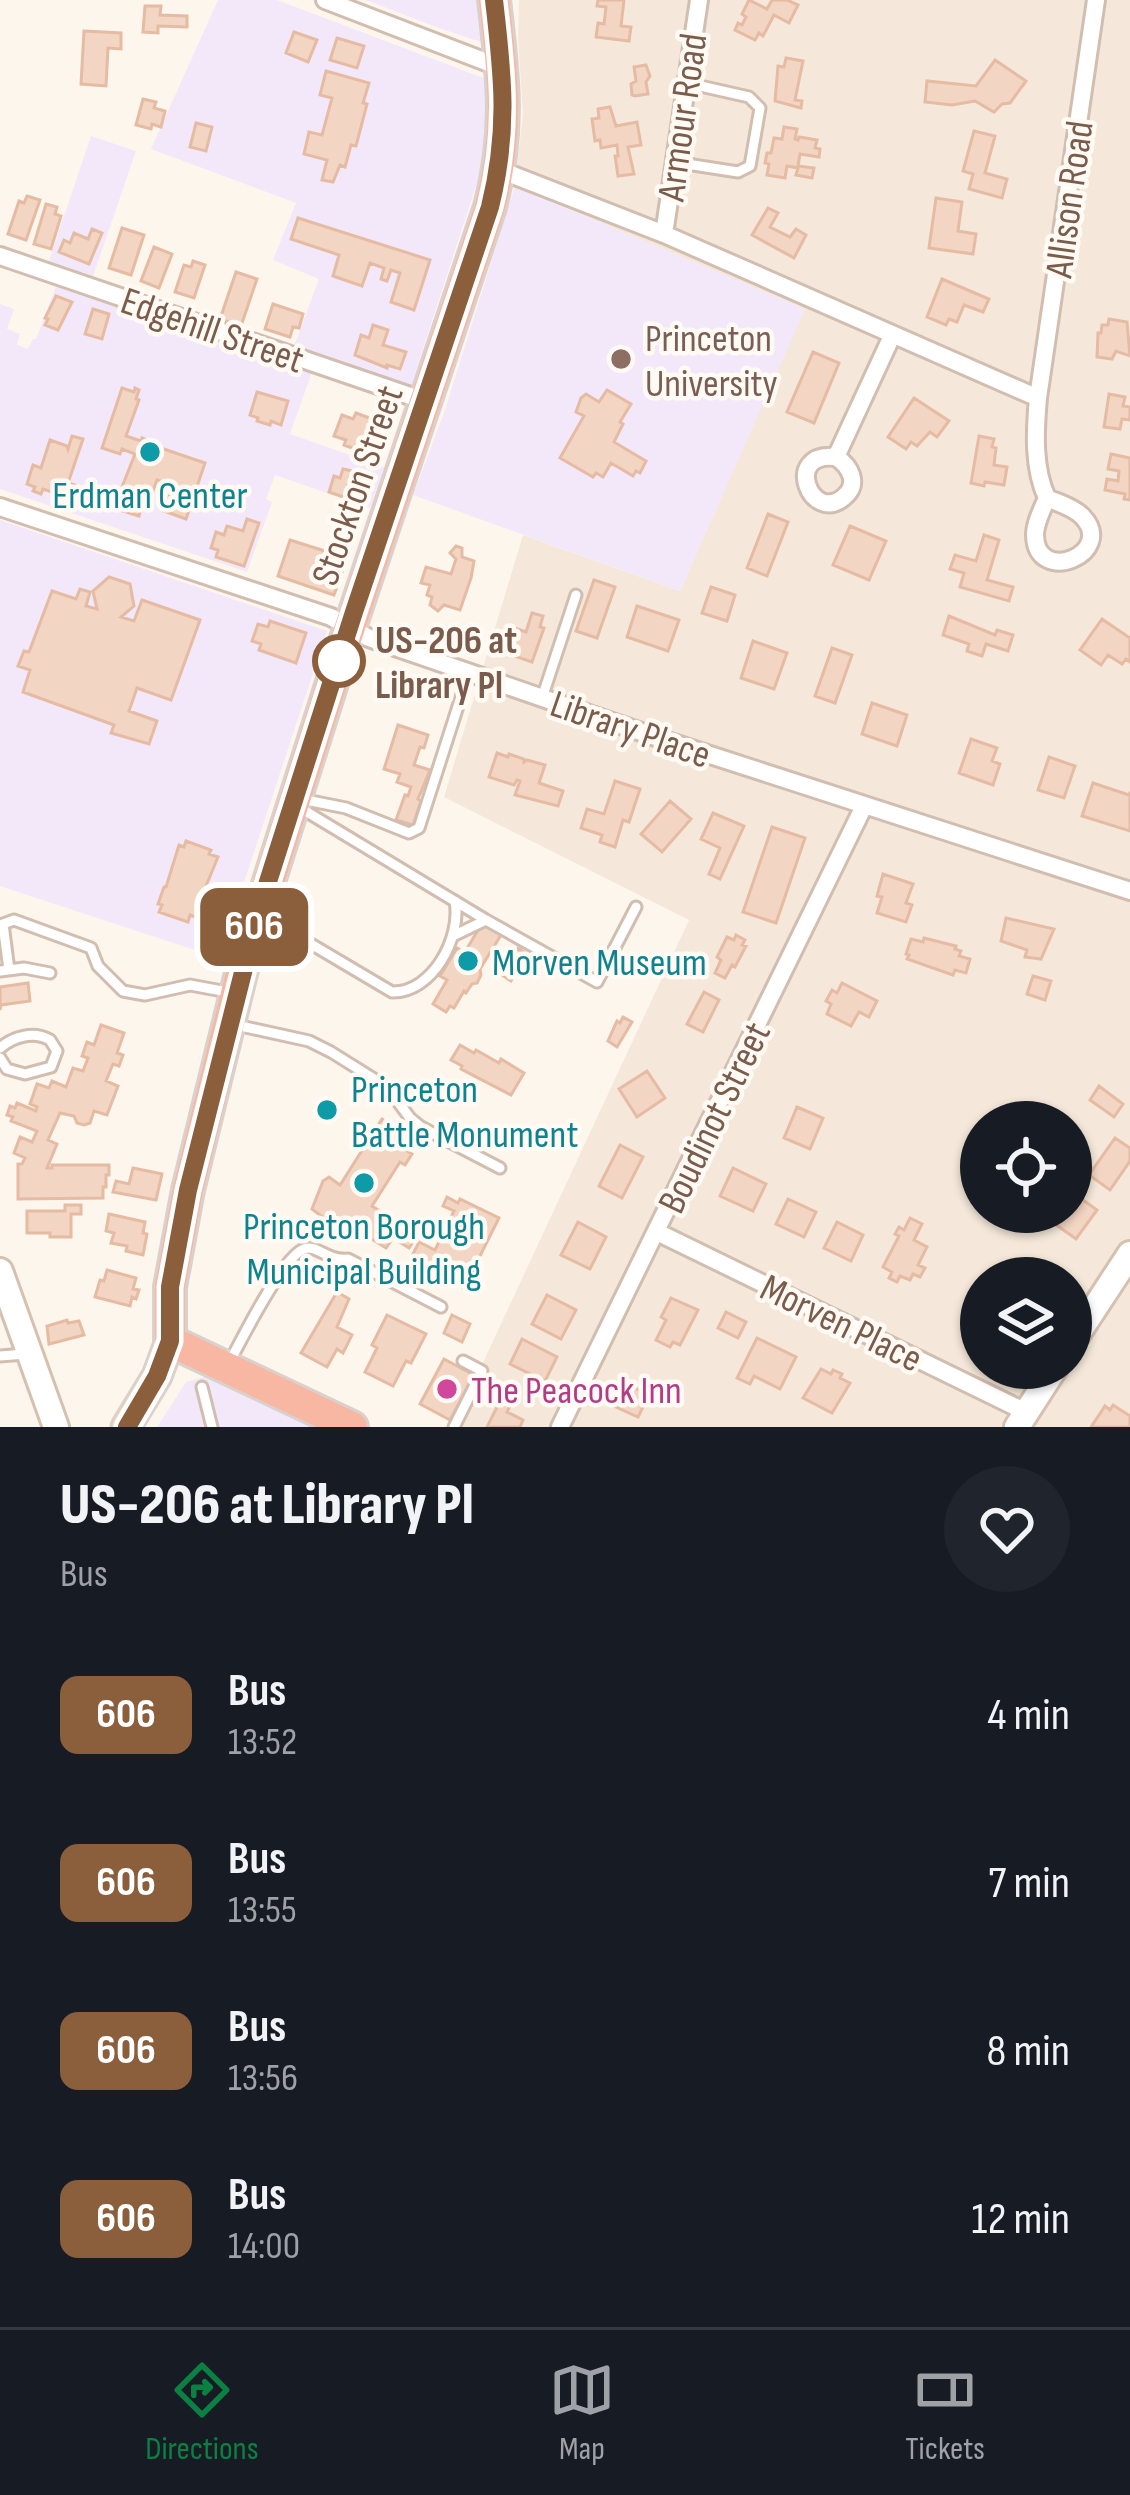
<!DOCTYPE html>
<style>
:root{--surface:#171b24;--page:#20242c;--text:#f1f3f6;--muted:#9ea1a6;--line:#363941;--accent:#0b8043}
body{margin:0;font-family:"Sofia Sans Condensed",sans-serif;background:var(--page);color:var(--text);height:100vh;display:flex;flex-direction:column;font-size:45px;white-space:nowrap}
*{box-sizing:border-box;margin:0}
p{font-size:39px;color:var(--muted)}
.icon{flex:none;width:66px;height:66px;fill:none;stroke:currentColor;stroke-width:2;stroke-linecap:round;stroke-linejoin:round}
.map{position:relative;height:1427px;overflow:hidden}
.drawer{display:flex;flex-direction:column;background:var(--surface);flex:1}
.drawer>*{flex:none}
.badge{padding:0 24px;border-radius:18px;font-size:42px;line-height:78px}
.fabs{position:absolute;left:960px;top:1101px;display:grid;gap:24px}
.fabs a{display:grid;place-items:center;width:132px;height:132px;border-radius:50%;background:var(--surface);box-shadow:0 3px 9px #0004;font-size:60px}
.map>.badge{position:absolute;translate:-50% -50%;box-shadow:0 0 0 6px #fff}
.round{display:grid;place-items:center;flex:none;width:126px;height:126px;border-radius:63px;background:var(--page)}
.summary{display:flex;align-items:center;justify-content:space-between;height:204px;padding:0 60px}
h1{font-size:57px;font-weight:800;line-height:90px}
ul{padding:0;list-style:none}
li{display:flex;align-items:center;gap:36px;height:168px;padding:0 60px}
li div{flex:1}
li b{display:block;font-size:45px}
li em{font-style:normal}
li .badge{min-width:132px;font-weight:700;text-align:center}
.tabs{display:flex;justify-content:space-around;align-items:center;height:168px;border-top:3px solid var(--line);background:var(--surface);font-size:33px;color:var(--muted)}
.tabs a{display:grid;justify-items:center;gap:6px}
.tabs .current{color:var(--accent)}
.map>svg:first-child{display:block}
.residential{fill:#f5e8da;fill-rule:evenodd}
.education{fill:#f3e8fa}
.building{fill:#f3d5c3;stroke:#e6bba3;stroke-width:3}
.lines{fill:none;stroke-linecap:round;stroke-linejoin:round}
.lane-casing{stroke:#d1beb0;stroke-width:15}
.street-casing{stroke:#d1beb0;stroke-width:22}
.secondary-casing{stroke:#d6c0b0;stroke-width:30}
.primary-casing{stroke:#dad1cd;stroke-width:33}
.highway-casing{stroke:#dad1cd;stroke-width:36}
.lane{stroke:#fff;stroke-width:9}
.street{stroke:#fff;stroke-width:16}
.secondary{stroke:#fff;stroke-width:24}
.primary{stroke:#fbd9a5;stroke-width:27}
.highway{stroke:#f7b7a3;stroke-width:30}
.line-casing{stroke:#fff;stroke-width:27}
.line{stroke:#8b5e3c;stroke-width:18}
.education-dot{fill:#8d6e63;stroke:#fffaf3;stroke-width:4.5}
.culture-dot{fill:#0f9aa8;stroke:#fffaf3;stroke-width:4.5}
.stop-dot{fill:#fff;stroke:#8b5e3c;stroke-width:6}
.hotel-dot{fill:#d1479c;stroke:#fffaf3;stroke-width:4.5}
.labels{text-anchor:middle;stroke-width:9;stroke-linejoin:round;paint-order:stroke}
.street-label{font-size:39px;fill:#7a5c4d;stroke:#fffaf3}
.education-label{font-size:39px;fill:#785e54;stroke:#fffaf3;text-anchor:start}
.culture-label{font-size:39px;fill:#0d838f;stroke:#fffaf3}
.stop-label{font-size:39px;font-weight:bold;fill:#7a5c4d;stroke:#fffaf3;text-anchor:start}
.hotel-label{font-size:39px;fill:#b23c85;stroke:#fffaf3;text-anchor:start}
</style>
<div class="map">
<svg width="1130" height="1427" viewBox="0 0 1130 1427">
<rect width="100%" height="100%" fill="#fdf6ec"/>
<path class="residential" d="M519,0H1130V1427H453L689,920L444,797L523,535L680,591L804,309L521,189H514L523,115L518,37ZM981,1122H1071V1212H981ZM981,1278H1071V1368H981Z"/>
<path class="education" d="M218,0H277L486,79L489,113L483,164L411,386L294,346L319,279L273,260L296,203L151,149Z
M366,0H476L481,42L436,27Z
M91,136L136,151L93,276L49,261Z
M514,189H521L805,309L680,591L413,495L445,410Z
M57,284L312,372L290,434L384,467L370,508L275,475L266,499L272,502L247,572L0,489V304L14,309L7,329L20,334L17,345L28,349L33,339H36Z
M0,520L327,631L219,958L0,886Z
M207,1376L312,1427H157L186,1382Z"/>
<path class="building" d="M598,0H624L621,26L631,27L629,41L596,37L598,23L604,24L606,7L597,6Z
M749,0L767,9L772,0H787L798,5L789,23L774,15L763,36L759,33L755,40L735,30L738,23L742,25L746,17L742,14Z
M145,6H161L160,15L187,16V27L158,26V33L143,32Z
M84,31L121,33V49L108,48L106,86L81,84Z
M294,32L317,40L308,62L286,53Z
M337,38L364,46L357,68L330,60Z
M786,58L803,61L795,100L802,101L801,108L775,101L778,66L784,67Z
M995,60L1026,81L1010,103L1002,104L994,112L975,101L952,105L925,102L927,81L976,86Z
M646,65L650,76L646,82L648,94L635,96L632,95L631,84L636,81L634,67Z
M326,71L369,83L363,103L367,104L356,146L351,145L345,167L340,165L333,182L322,180L327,160L304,154L309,132L322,135L332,98L320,95Z
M143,99L156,102L154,108L165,111L161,127L152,124L151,129L136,125Z
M610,107L616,126L637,122L641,145L628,147L634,174L618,176L615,156H618L617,145L601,148L600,140L595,141L592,119L599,118L598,109Z
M196,123L212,127L206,151L190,147Z
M784,127L797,129L795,139L798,140L799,137L817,140L815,148L820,149L819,157L800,154L798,166L814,168L812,178L796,175L798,168L787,166L785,178L767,175L769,164L765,163L767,153H771L774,138L782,139Z
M974,131L995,136L985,173L1007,179L1002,198L969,189L973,174L963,171Z
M27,196L40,200L26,240L8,234L19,201L24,203Z
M936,198L962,202L958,231L976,234L973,254L929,248Z
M46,204L57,207L55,214L61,216L51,249L34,244Z
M768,208L778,213L770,227L790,237L796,229L806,235L794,258L752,235Z
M298,218L430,260L414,310L391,302L400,273L391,270L387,281L381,279L384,268L370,263L362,286L333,276L339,255L291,239Z
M122,228L144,235L131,275L109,268Z
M92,229L102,233L89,264L59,252L64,240L70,243L74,233L88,239Z
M154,247L172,254L159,288L141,281Z
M193,261L205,265L194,298L175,292L184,265L191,267Z
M236,272L257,279L241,326L220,319Z
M942,279L989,299L983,312L964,305L957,322L949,319L946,325L927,317Z
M56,296L72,302L58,330L45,325L48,319L45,318Z
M273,304L303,314L299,328L293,327L290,337L265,329Z
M93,309L109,314L102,339L85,334Z
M1109,319L1127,322L1130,356L1116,351L1112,359L1097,357L1098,333H1101L1102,325H1108Z
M373,325L388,330L383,345L406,352L400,369L387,365V368L355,355L361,335L369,338Z
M813,352L839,363L814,423L787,412Z
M122,388L134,392L135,388L139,390L136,399L139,400L126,436L141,441L142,438L153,442L152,445L205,463L186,519L164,511L173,486L157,480L149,502L143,499L139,516L123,511L127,500L118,497L135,454L122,449L120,454L102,448Z
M607,390L631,404L620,422L623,424L614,442L646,461L640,473L636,471L633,476L611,463L603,477L596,473L593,477L560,458L584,416L576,412L581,398L586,394L599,402Z
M257,392L288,401L281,425L271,421L270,425L257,421L258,418L250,415Z
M1109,394L1125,397L1123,406L1130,407V420L1122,419L1120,429L1104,427Z
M914,398L949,421L937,437L930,432L917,446L911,442L906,449L888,437Z
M356,413L380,422L369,454L344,445L346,440L334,436L342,415L353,419Z
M72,436L83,439L68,483L75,485L71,498L43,489L41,494L33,491L35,487L27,484L33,465L41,468L50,440L67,446L68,449Z
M979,436L994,439L992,447L996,448L994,465L1007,467L1004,485L985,482L984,486L971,483Z
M1111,454L1130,458V500L1124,499L1125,494L1105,490L1107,479L1118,481L1119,471L1108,469Z
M343,469L367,474L358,502L329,492L334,476L340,478Z
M768,514L788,522L767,576L747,568Z
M247,519L259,523L244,566L216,557L218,550L211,548L216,532L224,535L227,526L243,531Z
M850,526L886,541L869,580L833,565Z
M984,535L999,540L987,580L1013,587L1009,601L960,587L964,573L950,569L955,555L976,561Z
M290,540L347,558L334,595L278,576Z
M456,546L462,548V557L474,561L471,578L460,610L444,605L438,611L430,605L432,597L427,595L430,585L421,583L426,567L451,574L456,559L450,553Z
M109,577L130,584L134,606L121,617L134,621L142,600L200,620L171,700L137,688L129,711L157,721L149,744L111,733L114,725L23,692L30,670L18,666L24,651L29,652L52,591L76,599L80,589L90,592L86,606L97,609L93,591Z
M594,580L615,587L597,638L576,631Z
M711,587L735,595L727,621L702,613Z
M637,606L679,620L668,651L627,637Z
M532,613L543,616L540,627L544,628L532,662L503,652L512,627L526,632Z
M949,616L995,635L997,630L1013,635L1008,651L986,644L982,656L967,651L969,644L943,635Z
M1102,619L1130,638V662L1126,659L1122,664L1108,655L1101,665L1080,650Z
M270,621L306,633L296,663L259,650L261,644L252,641L258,624L268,627Z
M753,641L787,653L774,689L741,678Z
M832,648L852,655L835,703L815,696Z
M872,703L907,715L897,746L862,734Z
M398,725L428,735L424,748L420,747L414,765L430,770L418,799L421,801L413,825L396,820L405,795L408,796L411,787L397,782L400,774L384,769Z
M971,739L997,748L992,761L1000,764L993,785L959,773Z
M497,753L508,757L509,754L524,759V762L527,760L545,765L539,783L563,791L558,806L515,795L520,781L517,780L514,785L489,777Z
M1049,757L1075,766L1064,798L1038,790Z
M615,781L640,789L629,822L623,820L615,847L600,842L602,835L581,828L587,809L604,814Z
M1093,783L1129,795L1130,792V831L1082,816Z
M670,801L691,819L662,852L641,834Z
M713,813L744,826L720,879L709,874L720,848L701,839Z
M772,827L805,838L776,923L743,912Z
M186,841L211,850L209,854L218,857L201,898L204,899L198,918L190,915L188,922L159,912L162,905L158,904L164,887H166L179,845L184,847Z
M883,874L913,884L906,903L912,905L906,922L877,913L882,897L877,896Z
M1006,918L1054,929L1041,959L1025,957L1027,950L1001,941Z
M482,923L501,935L480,969L481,975L477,983L472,984L466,993L464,991L454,1008L450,1006L446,1012L433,1004L447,980L440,976L457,948L465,952Z
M736,935L745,940L742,945L746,946L735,967L732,965L725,978L715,973L721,960L717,957L727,937L734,940Z
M924,938L956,946L955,949L961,951L959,956L970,959L966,973L955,970L953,975L907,959L909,955L906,954L911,939L923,942Z
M518,948L528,955L511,981L501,974Z
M1033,976L1051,981L1045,1000L1027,994Z
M28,983L30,1001L1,1005L0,1010V987Z
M842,983L877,1001L869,1017L859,1012L851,1026L827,1014L831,1004L826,1001L832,990L837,993Z
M704,992L719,1000L703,1032L687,1024Z
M623,1017L632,1022L617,1047L608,1041L617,1021L620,1023Z
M101,1025L124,1033L117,1053L123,1055L119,1066L113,1064L106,1081L118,1086L107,1115L94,1111L90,1123L84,1125L77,1123L74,1116L60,1113L48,1140L57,1144L47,1168H52V1165H109V1175H106V1187H103V1198L18,1199V1164H22L25,1158L14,1153L20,1137L32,1142L37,1131L11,1121L13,1117L7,1115L10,1106L15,1108L17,1103L36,1111L37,1107L30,1104L37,1084L49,1088L52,1081L66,1087L73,1068L83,1071L88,1058L82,1056L87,1042L94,1045Z
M460,1045L474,1053L476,1050L499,1063L501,1059L524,1073L511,1095L461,1069L462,1066L451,1060Z
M647,1071L665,1098L637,1117L619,1089Z
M1099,1086L1123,1104L1114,1117L1090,1100Z
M797,1107L823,1118L810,1149L784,1138Z
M382,1119L414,1139L407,1151L412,1154L405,1165L400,1162L372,1206L418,1235L409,1248L393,1238L386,1248L329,1212L325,1219L312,1209L323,1181L329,1177L340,1185Z
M1115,1138L1130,1148V1161L1110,1190L1089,1175Z
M620,1145L643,1157L622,1198L599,1186Z
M133,1168L162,1174L156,1200L113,1192L116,1181L129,1184Z
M733,1168L766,1184L753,1211L720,1196Z
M1076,1195L1097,1210L1076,1239L1055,1224L1063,1212H1071V1201Z
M447,1197L458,1203L460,1199L499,1218L464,1288L409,1262L419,1242L435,1250L454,1211L443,1206Z
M788,1199L816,1212L804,1237L776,1224Z
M65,1205H81V1214H71V1237H50V1233H27V1211H65Z
M109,1214L145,1222L143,1233L147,1234L143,1255L126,1251L127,1246L111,1243L114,1233L106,1231Z
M910,1218L922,1224L914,1240L927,1247L918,1265L925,1268L920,1277L913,1274L910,1280L900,1276L897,1282L889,1278L892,1272L883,1267L899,1236L895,1234L899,1227L904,1230Z
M578,1222L606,1237L590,1269L561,1255Z
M837,1222L863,1235L851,1261L824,1248Z
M107,1270L136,1278L133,1289L139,1290L136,1299L132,1297L130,1306L95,1297L100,1280L104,1281Z
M337,1292L349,1299L337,1327L352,1335L343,1353L337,1349L327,1367L301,1353Z
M547,1295L576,1310L561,1339L532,1324Z
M671,1298L698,1310L680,1345L673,1342L670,1347L656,1340L666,1320L661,1317Z
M726,1312L746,1322L738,1338L718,1328Z
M387,1315L426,1334L411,1363L406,1361L393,1386L365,1372L377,1348L372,1345Z
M452,1315L470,1324L462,1342L444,1333Z
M67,1320L68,1323L79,1321L84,1335L49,1344L47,1326Z
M757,1338L796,1357L780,1389L754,1376L750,1384L737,1378Z
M522,1339L557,1357L545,1381L510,1364Z
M444,1359L474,1375L450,1420L420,1404Z
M821,1369L831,1374L833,1370L842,1374L840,1378L850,1383L832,1413L803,1398Z
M627,1384L649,1395L638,1417L616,1407Z
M501,1399L511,1404L507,1412L523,1420L520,1427H487Z
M1113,1405L1130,1416V1427H1091L1105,1406L1110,1410Z"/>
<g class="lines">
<defs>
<path id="lane" d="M674,162L738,172L750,166L760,108L749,97L687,83
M542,698L576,595
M301,799L346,808L409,833L419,828L469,672
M297,806L486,920L597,982L636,907
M262,915L392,992C432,993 462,938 455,901
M455,935L486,920
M9,970L3,924L14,920L91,948L98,966L123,991L145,995L190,985L233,993
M0,971L24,968L50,973
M236,1025L309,1041L331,1052L387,1087L410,1118L421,1127L500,1168
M0,1048C14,1036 34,1031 50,1040L57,1051L51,1067L25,1074L7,1069L0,1058
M0,1356L25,1354
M230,1361C242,1339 283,1256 304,1249C317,1244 326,1261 348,1259L441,1307
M202,1387L212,1427
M454,1427L482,1371L463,1361"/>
<path id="street" d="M325,0L502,68
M500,170L664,234L1038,398
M664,234L699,0
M0,256L425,401
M836,457C850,466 860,484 844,497C811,525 782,451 836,457L892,336
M1047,498C1033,468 1035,431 1038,398L1096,0
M1047,498C1058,503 1073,507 1082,516C1118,553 1036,587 1035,535C1035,523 1042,510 1047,498Z
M0,507L331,617L369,638L670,742L1130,891
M657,1232L1026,1412
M560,1427L864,806"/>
<path id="secondary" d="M0,1271L56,1427
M1071,1344L1130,1254
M1017,1427L1055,1368"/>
<path id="primary" d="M126,1427L157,1376L170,1341"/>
<path id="highway" d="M352,1427L170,1341V1287L188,1190L245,957L343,648L490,207C510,131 503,76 494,0"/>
</defs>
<use href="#lane" class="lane-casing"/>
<use href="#street" class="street-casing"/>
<use href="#secondary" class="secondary-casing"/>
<use href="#primary" class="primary-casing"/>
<use href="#highway" class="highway-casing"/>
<use href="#lane" class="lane"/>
<use href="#street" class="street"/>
<use href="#secondary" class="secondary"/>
<use href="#primary" class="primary"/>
<use href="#highway" class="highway"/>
</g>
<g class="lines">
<defs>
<path id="line" d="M127,1427L157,1376L170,1341V1287L188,1190L258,913L354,612L490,207C509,131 503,76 494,0"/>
</defs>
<use href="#line" class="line-casing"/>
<use href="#line" class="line"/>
</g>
<circle class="education-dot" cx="621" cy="359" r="12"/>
<g class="culture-dot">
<circle cx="150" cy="452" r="12"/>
<circle cx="468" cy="961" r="12"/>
<circle cx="327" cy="1110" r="12"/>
<circle cx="364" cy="1183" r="12"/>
</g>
<circle class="stop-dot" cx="339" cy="661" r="24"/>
<circle class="hotel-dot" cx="447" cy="1389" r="12"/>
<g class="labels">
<g class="street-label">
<text transform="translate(681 117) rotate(-82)" y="14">Armour Road</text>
<text transform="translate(1068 199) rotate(-82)" y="14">Allison Road</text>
<text transform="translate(213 329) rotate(19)" y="14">Edgehill Street</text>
<text transform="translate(356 485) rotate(-71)" y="14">Stockton Street</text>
<text transform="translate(631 728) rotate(19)" y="14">Library Place</text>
<text transform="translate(713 1117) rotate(-64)" y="14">Boudinot Street</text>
<text transform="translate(842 1322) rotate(26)" y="14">Morven Place</text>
</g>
<g class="education-label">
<text x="645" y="351">Princeton<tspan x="645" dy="45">University</tspan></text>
</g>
<g class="culture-label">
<text x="150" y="508">Erdman Center</text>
<text x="492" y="975" text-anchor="start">Morven Museum</text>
<text x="351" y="1102" text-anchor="start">Princeton<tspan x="351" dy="45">Battle Monument</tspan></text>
<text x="364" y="1239">Princeton Borough<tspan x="364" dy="45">Municipal Building</tspan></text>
</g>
<g class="stop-label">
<text x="375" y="653">US-206 at<tspan x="375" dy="45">Library Pl</tspan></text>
</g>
<g class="hotel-label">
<text x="471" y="1403">The Peacock Inn</text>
</g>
</g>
</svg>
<div class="fabs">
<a><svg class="icon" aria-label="locate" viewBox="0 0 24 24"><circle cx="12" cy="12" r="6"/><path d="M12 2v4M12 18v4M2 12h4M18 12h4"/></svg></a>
<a><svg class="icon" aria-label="layers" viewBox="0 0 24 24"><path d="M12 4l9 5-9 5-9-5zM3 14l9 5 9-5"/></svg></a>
</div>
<b class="badge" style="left:254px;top:927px;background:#8b5e3c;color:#fff">606</b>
</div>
<section class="drawer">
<div class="summary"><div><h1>US-206 at Library Pl</h1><p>Bus</p></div><a class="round"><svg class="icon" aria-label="heart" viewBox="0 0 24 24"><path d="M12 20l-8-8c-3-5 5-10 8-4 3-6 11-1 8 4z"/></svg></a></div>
<ul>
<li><span class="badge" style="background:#8b5e3c;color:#fff">606</span><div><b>Bus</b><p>13:52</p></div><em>4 min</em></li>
<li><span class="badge" style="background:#8b5e3c;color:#fff">606</span><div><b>Bus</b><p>13:55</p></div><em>7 min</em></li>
<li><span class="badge" style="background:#8b5e3c;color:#fff">606</span><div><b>Bus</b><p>13:56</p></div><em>8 min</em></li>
<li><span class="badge" style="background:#8b5e3c;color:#fff">606</span><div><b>Bus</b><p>14:00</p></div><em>12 min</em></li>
</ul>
</section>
<nav class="tabs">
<a class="current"><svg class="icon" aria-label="directions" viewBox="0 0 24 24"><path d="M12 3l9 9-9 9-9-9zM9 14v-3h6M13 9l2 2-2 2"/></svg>Directions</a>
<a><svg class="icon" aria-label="map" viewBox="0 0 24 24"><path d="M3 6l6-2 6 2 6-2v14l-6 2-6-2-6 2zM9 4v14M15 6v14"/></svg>Map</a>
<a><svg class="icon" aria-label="tickets" viewBox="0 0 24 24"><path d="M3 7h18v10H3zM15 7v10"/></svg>Tickets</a>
</nav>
